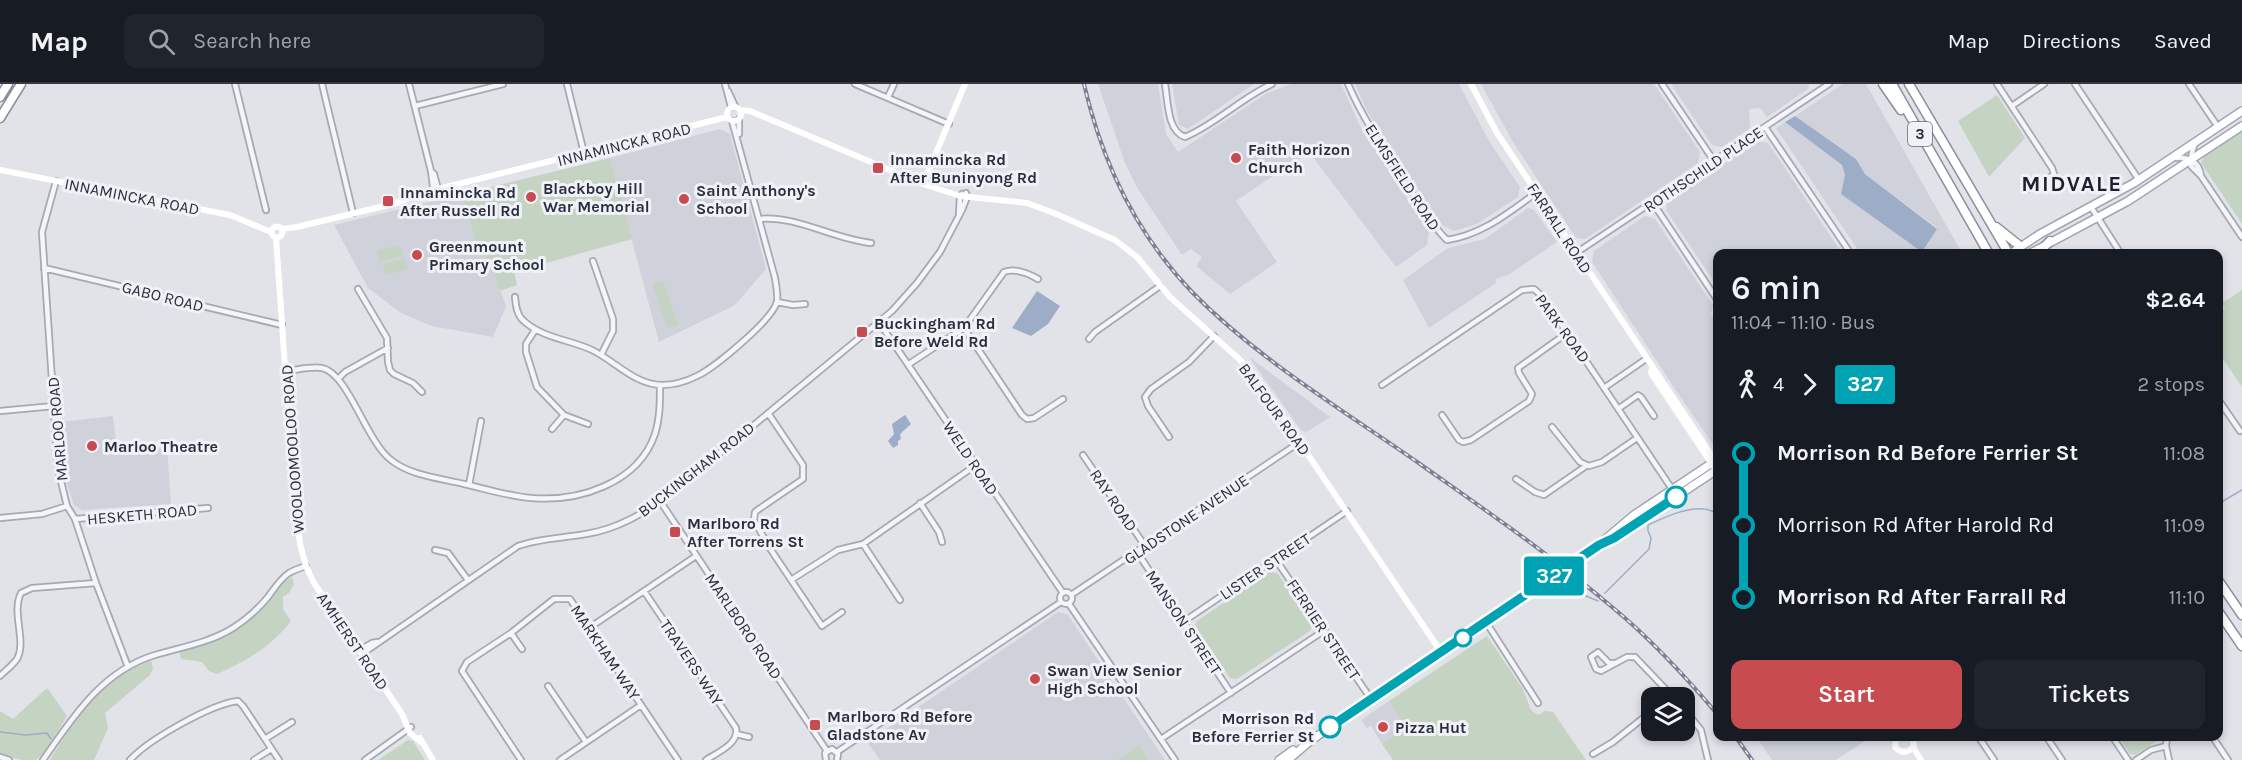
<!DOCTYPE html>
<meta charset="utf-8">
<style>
:root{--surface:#171b24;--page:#20242c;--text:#f1f3f6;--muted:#9ea1a6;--line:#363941;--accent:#c84c4f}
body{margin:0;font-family:Karla,sans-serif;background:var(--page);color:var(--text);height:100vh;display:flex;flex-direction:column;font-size:22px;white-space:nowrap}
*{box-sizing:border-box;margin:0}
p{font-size:20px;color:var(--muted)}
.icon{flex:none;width:33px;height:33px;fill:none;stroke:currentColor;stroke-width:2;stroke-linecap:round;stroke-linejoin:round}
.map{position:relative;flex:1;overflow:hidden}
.drawer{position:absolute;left:1713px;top:165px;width:510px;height:492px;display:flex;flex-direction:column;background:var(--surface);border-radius:12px;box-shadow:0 3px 9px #0003}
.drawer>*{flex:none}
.badge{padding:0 12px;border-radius:4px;font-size:21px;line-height:39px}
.buttons{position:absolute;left:1641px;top:603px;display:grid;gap:12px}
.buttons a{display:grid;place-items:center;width:54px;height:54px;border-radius:12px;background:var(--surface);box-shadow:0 3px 9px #0003;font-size:30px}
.map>.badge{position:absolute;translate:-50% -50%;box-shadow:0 0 0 3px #fff}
.legs{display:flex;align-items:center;gap:9px;height:66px;padding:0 18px;font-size:20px}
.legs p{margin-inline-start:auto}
.overview{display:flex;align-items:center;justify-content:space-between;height:102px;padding:0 18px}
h1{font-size:33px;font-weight:600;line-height:45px}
.action{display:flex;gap:12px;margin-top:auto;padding:12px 18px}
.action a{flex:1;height:69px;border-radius:12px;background:var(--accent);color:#fff;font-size:24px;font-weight:600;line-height:69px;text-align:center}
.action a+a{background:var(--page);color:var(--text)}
ul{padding:0 18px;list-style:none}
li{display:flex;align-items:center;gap:21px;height:72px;font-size:22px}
li i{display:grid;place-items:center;width:9px;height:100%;margin:0 8px;background:currentColor}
li i::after{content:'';width:15px;height:15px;margin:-8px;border:4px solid;border-radius:50%;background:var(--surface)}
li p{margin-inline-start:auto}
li:first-child i{background:linear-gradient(#0000 50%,currentColor 0)}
li:last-child i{background:linear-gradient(currentColor 50%,#0000 0)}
header{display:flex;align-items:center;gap:36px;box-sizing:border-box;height:84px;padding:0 30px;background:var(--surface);border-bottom:2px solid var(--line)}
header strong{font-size:28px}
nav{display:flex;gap:33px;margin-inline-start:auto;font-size:21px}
.search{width:420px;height:54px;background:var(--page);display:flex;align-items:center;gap:15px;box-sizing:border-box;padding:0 21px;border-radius:12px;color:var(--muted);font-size:22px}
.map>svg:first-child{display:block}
.built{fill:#cfd2db}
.green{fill:#c5d3c3}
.water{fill:#9eadc7}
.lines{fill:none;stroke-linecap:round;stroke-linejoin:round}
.stream{stroke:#9eadc7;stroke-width:1.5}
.street-casing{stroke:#a6a9b3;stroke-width:8}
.primary-casing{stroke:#a1a6b4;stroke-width:10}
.highway-casing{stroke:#898f9f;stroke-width:11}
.street{stroke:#f4f5f8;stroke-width:4.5}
.secondary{stroke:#fff;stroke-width:6}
.primary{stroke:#fff;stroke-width:7}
.highway{stroke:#fff;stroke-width:8}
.rail-casing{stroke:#7b8192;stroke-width:4}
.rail{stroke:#f1f2f7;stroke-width:1.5;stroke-dasharray:4.5;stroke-linecap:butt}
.line-1-casing{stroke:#fff;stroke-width:14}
.line-1{stroke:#00a3b4;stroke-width:9}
.poi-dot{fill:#c84c4f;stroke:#f1f2f7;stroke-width:2}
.stop-1-dot{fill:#fff;stroke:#00a3b4;stroke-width:3}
.labels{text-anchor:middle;stroke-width:6;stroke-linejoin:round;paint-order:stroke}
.shield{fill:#f1f2f7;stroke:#666a77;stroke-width:1.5}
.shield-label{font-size:15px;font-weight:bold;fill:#2a2f40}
.street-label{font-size:16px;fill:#2a2f40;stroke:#f1f2f7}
.poi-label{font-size:16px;font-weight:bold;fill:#2a2f40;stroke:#f1f2f7;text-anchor:start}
.stop-label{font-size:16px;font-weight:bold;fill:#2a2f40;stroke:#f1f2f7;text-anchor:end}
.district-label{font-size:22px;font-weight:bold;letter-spacing:1.5px;fill:#1c2131;stroke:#f1f2f7}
</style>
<header>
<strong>Map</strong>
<div class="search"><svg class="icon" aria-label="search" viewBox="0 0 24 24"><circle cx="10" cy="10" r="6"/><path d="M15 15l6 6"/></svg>Search here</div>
<nav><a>Map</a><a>Directions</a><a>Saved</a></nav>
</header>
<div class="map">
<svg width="2242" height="676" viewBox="0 0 2242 676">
<rect width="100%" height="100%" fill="#e1e3e9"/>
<path class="built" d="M1098,0H1158L1166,50L1178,68L1267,9L1291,0H1341L1361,44L1429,148L1427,161L1396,183L1309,68L1236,117L1277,178L1230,210L1196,182L1202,173L1191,165L1182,171L1138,105L1125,79Z
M1172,0H1254L1188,45L1179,41Z
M1355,0H1459L1489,57L1520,103L1518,113L1477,140L1454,147L1442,141L1368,29Z
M1481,0H1654L1700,68L1698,79L1585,155L1576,154L1513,58Z
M1671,0H1809L1808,5L1767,33L1760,24L1749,25L1750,44L1722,63L1712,61Z
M1843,0H1866L1962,169H1860L1776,44L1785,38L1842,81L1922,168L1937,144L1865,90L1856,75L1795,32Z
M720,45L730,50L766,185L735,221L659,258L610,74Z
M1758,57L1768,59L1842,169L1718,170L1717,202L1666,126L1667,117Z
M462,110L476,158L492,183L506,222L493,253L432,242L401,229L368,204L334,141Z
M1528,124L1534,126L1557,158L1508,191L1495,195L1496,199L1429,244L1403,196L1448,164L1485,155Z
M1645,132L1655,135L1713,221L1711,231L1718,241L1717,362H1714L1673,302L1592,178L1594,167Z
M1249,273L1330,333L1306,348L1301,346Z
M113,332L117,366L167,363L171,420L82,426L74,421L64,391L61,338Z
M1058,528L1068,531L1165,676H880L867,658Z
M1389,617L1407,644L1382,660L1371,642L1367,644L1361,636Z
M1765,653V652L1871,653L1836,676H1772L1759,657Z"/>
<path class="green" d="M1997,11L2025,54L1989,93L1958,37Z
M2242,47V140L2201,79L2204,72Z
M610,74L632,155L514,188L517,201L500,207L492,183L476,158L462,110Z
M400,161L403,172L380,178L377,166Z
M405,175L408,185L385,191L383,180Z
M663,196L678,241L667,245L652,199Z
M2242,206V303L2219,269L2218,229L2225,224L2222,219Z
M1270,487L1278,490L1312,541L1310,547L1237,595L1230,594L1195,542L1197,537Z
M292,493L294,500L289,509L283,513V525L291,537C272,562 245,578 217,590L209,587L202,578L181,575L179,567C211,561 240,548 263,524C273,514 279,500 292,493Z
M1487,552L1523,605L1531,626L1538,631L1545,627L1553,628L1586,676H1393L1382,660L1407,644L1389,617Z
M151,577L153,584L150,591L105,629L108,644L94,676H50C75,635 102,592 151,577Z
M47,604L67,632L46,667L36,676H21L0,670V627L13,635Z
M2119,653H2158V656L2135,671L2130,670Z
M408,656L413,657L425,676H378Z
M1139,661L1149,676H1117Z"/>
<path class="water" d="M1795,32L1856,75L1865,90L1937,145L1922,168L1841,110L1845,91L1842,81L1785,38Z
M1037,207L1060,222L1048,240L1031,252L1012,244Z
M905,331L911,340L900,350L901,355L898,357V361L893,364L888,357L894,350L892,340Z"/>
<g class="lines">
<path class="stream" d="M2218,420L2242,406
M1569,500L1586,512L1598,517
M1605,509L1649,465L1651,454L1648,447V441C1663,434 1686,423 1704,425C1708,425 1713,428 1718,429
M0,648L25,651L47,649L51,655"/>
<defs>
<path id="street" d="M235,0L266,126
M322,0L353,129
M409,0L431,87L434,110
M567,0L584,69
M725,0L731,23
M855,0L949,40
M1165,0C1168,17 1167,47 1185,53C1216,40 1241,14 1272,0
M1348,0C1364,37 1387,70 1409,104C1421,121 1431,141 1447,156C1482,151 1508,129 1536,109
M1662,0L1714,77
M1997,0L2052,84L2054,90L2052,92L2029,105
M2075,0L2139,96
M2189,0L2218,43
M728,7L735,22
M888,13L894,0
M415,22L503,0
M2012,22L2044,0
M739,35V50
M1765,43L1851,170
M2195,59L2192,68L2191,82L2201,92L2242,153
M2176,74C2188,73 2200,78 2201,92
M431,87L434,90L439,109
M56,97L42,148L58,385L67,422L75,435L96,499L128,583
M1653,119L1718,217
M2091,123L2121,170
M959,130L960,112L962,110
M759,135C796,131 833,155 871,159
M1576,169L1829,0
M593,177L613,235V247L601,271
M44,184L282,241
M358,205L387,254L388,278L390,286L394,290L413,299L422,308
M515,213C516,223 517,232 525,238C543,254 571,256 592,266C615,277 635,301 662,301C673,301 687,297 697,292C714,284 774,235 777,217C778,210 776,201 775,194L732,37
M777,218L793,221L805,220
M879,238L1063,509
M964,244L1022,331L1027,335L1034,334L1063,315
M535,246L526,260V268L537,303L564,331L588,340
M1089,255L1095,248L1160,202
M909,280L964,244L1004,188C1015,184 1028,189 1038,195
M286,287C297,286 311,282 322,284C348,289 366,357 391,376C411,392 440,394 464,400C486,405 508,412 531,414C578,418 638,400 655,350C660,334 660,318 660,301
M339,294L345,288L388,264
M1382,301L1522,206L1534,205L1543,213L1672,405
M1604,304L1646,275
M2218,315L2240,347
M1618,325L1638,311L1641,313L1654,332
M0,327L54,322
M768,329L803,381V395L759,425L755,428L754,436L769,463L822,542L842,528
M1442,331L1459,356L1463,358L1471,356L1529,317L1532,310L1519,289L1518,284L1567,249
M1552,343L1580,378L1589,382L1602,378L1637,354
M552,345L564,331
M1169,353L1148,322L1145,313L1151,305L1189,278L1214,252
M1083,371L1145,462
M1516,395L1535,408L1544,411L1586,382
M469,401L481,337
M660,417L827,667
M920,419L939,448L942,458
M0,434L42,430L67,422
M75,435L208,424
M435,466L448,469L468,496
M1137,468L1231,609
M1276,476L1371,615
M791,496L838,466L863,460
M644,507L736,644C739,660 718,668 706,676
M1060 514a6 6 0 1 1 12 0a6 6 0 1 1-12 0Z
M1071,511L1300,358
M900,516L863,460L976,381
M1069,520L1175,676
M1183,538L1347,427
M1486,538L1538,619
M589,544L696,472
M511,549L522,565
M360,566L372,559L377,558
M362,570L518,462C540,454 564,454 586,450C618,445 644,429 669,411L892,227L917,199L940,168L962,126L967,113L966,109
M1614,579H1609L1598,568L1591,573L1596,585L1601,587L1627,573H1635L1674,614
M0,592C5,587 13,581 17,575C27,557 11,529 21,509L32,504L96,499
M548,602L586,658
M1684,625L1701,646L1708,676
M736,650L749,653
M1978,652L1994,676
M2046,652L2062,676
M2112,652L2128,676
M2167,652L2166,662L2169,676
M265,655L292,638
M1161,655L1325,546
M2214,655L2228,676
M837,668L1061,518
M1593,670L1613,658L1652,627
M0,673L9,676
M43,676C73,633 102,587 155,571C182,563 209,559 233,544C246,536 258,525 268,513C274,505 280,495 289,489C294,486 300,484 306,482
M130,676C148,656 211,620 238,617L243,622L279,676
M254,676L271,665
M365,676L411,643
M521,676L462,587L467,578L511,549L554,515H570L678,676
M560,676L641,621
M826,676L825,669L832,665L838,670L837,676
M2136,676L2151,666L2166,662"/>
<path id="primary" d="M2010,170L2040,150L2134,99L2242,27
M2029,170L2128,117L2242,42
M1603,457L1634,431L1718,375
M1279,676L1293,666
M1288,676L1309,658L1357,624L1599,461L1614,454L1718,385"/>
<path id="highway" d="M1883,0L1901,26
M1892,0L1989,170
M1909,0L2009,170
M0,13L8,0
M0,34L21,0
M1996,143L2020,162
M2037,170L2050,157
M2218,496L2242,531
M2218,527L2242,562"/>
</defs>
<use href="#street" class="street-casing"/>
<use href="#primary" class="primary-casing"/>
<use href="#highway" class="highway-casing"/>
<use href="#street" class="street"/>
<path class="secondary" d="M1471,0L1497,49L1718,381
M727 30a7 7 0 1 1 14 0a7 7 0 1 1-14 0Z
M740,26L750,27L923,100L960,112L1027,119L1054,129L1115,156L1137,173L1170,213L1238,274L1255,292L1441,568
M0,86L230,131L271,148
M923,100L965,0
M397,118L438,105L727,33
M271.5 148a5.5 5.5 0 1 1 11 0a5.5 5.5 0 1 1-11 0Z
M282,145L297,143L401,118
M276,154L294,411L300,460L306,482L314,499L402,630L410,649L421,658
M1652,285L1651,289L1718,389
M1896,652L1895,663C1901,670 1910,669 1914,661L1912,652
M420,654L433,676
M1913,663L1921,676"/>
<use href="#primary" class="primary"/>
<use href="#highway" class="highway"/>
<defs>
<path id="rail" d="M1084,0C1102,78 1137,151 1193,209C1258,275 1344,327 1420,380C1485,426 1551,471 1612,523C1651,555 1685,592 1718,631
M1735,652L1752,676"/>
</defs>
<use href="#rail" class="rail-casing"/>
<use href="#rail" class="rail"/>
</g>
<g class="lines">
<defs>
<path id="line-1" d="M1330,643L1599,461L1614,454L1676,413"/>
</defs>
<use href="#line-1" class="line-1-casing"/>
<use href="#line-1" class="line-1"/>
</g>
<g class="poi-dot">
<circle cx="1236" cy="74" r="6"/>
<rect x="872" y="78" width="12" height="12" rx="3"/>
<circle cx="531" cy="113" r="6"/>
<circle cx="684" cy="115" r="6"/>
<rect x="382" y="111" width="12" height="12" rx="3"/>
<circle cx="417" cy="171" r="6"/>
<rect x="856" y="242" width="12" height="12" rx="3"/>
<circle cx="92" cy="362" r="6"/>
<rect x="669" y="442" width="12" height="12" rx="3"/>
<circle cx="1035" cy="595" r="6"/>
<rect x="809" y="635" width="12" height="12" rx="3"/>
<circle cx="1383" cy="643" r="6"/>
</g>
<g class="stop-1-dot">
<circle cx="1676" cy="413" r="10"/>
<circle cx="1463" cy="554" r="8"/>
<circle cx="1330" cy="643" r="10"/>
</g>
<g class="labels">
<rect class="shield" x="1908" y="38" width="24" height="24" rx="4.5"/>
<g class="shield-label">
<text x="1920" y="55">3</text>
</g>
<g class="street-label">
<text transform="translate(624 60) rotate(-14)" y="6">INNAMINCKA ROAD</text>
<text transform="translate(1703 85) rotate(-34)" y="6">ROTHSCHILD PLACE</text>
<text transform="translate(1403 93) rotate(57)" y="6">ELMSFIELD ROAD</text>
<text transform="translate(132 112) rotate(11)" y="6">INNAMINCKA ROAD</text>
<text transform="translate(1560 144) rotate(57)" y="6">FARRALL ROAD</text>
<text transform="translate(163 212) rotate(14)" y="6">GABO ROAD</text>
<text transform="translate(1563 244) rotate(54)" y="6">PARK ROAD</text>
<text transform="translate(1275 325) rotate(54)" y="6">BALFOUR ROAD</text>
<text transform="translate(57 345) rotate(-95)" y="6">MARLOO ROAD</text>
<text transform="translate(292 365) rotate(-94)" y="6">WOOLOOMOOLOO ROAD</text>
<text transform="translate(971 374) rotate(56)" y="6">WELD ROAD</text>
<text transform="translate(696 385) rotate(-38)" y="6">BUCKINGHAM ROAD</text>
<text transform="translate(1114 416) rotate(56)" y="6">RAY ROAD</text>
<text transform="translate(142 430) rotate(-5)" y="6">HESKETH ROAD</text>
<text transform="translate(1186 435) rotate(-34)" y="6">GLADSTONE AVENUE</text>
<text transform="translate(1265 482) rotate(-34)" y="6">LISTER STREET</text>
<text transform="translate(1184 538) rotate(56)" y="6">MANSON STREET</text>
<text transform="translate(744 542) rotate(56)" y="6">MARLBORO ROAD</text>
<text transform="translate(1324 545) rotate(56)" y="6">FERRIER STREET</text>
<text transform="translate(353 557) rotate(56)" y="6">AMHERST ROAD</text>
<text transform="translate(606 568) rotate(56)" y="6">MARKHAM WAY</text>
<text transform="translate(692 578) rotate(56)" y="6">TRAVERS WAY</text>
</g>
<g class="poi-label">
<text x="1248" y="71">Faith Horizon<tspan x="1248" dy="18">Church</tspan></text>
<text x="890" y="81">Innamincka Rd<tspan x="890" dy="18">After Buninyong Rd</tspan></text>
<text x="543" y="110">Blackboy Hill<tspan x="543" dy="18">War Memorial</tspan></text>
<text x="696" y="112">Saint Anthony's<tspan x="696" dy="18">School</tspan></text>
<text x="400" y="114">Innamincka Rd<tspan x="400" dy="18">After Russell Rd</tspan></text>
<text x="429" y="168">Greenmount<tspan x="429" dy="18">Primary School</tspan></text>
<text x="874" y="245">Buckingham Rd<tspan x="874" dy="18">Before Weld Rd</tspan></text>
<text x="104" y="368">Marloo Theatre</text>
<text x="687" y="445">Marlboro Rd<tspan x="687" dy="18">After Torrens St</tspan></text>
<text x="1047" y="592">Swan View Senior<tspan x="1047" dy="18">High School</tspan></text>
<text x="827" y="638">Marlboro Rd Before<tspan x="827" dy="18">Gladstone Av</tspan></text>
<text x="1395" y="649">Pizza Hut</text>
</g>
<g class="stop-label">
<text x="1314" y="640">Morrison Rd<tspan x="1314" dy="18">Before Ferrier St</tspan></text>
</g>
<g class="district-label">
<text x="2072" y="107">MIDVALE</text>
</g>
</g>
</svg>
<div class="buttons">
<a><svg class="icon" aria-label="layers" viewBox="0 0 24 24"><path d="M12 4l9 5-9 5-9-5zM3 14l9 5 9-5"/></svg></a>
</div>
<b class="badge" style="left:1554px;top:492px;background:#00a3b4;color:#fff">327</b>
<section class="drawer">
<div class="overview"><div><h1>6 min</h1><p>11:04 – 11:10 · Bus</p></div><b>$2.64</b></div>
<div class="legs"><svg class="icon" aria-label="walk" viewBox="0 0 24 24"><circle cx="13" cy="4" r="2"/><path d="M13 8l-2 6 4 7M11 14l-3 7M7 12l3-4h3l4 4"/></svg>4<svg class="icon" aria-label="forward" viewBox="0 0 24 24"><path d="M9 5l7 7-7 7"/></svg><b class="badge" style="background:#00a3b4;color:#fff">327</b><p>2 stops</p></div>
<ul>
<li><i style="color:#00a3b4"></i><b>Morrison Rd Before Ferrier St</b><p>11:08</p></li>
<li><i style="color:#00a3b4"></i><span>Morrison Rd After Harold Rd</span><p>11:09</p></li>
<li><i style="color:#00a3b4"></i><b>Morrison Rd After Farrall Rd</b><p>11:10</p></li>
</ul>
<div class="action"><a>Start</a><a>Tickets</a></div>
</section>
</div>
